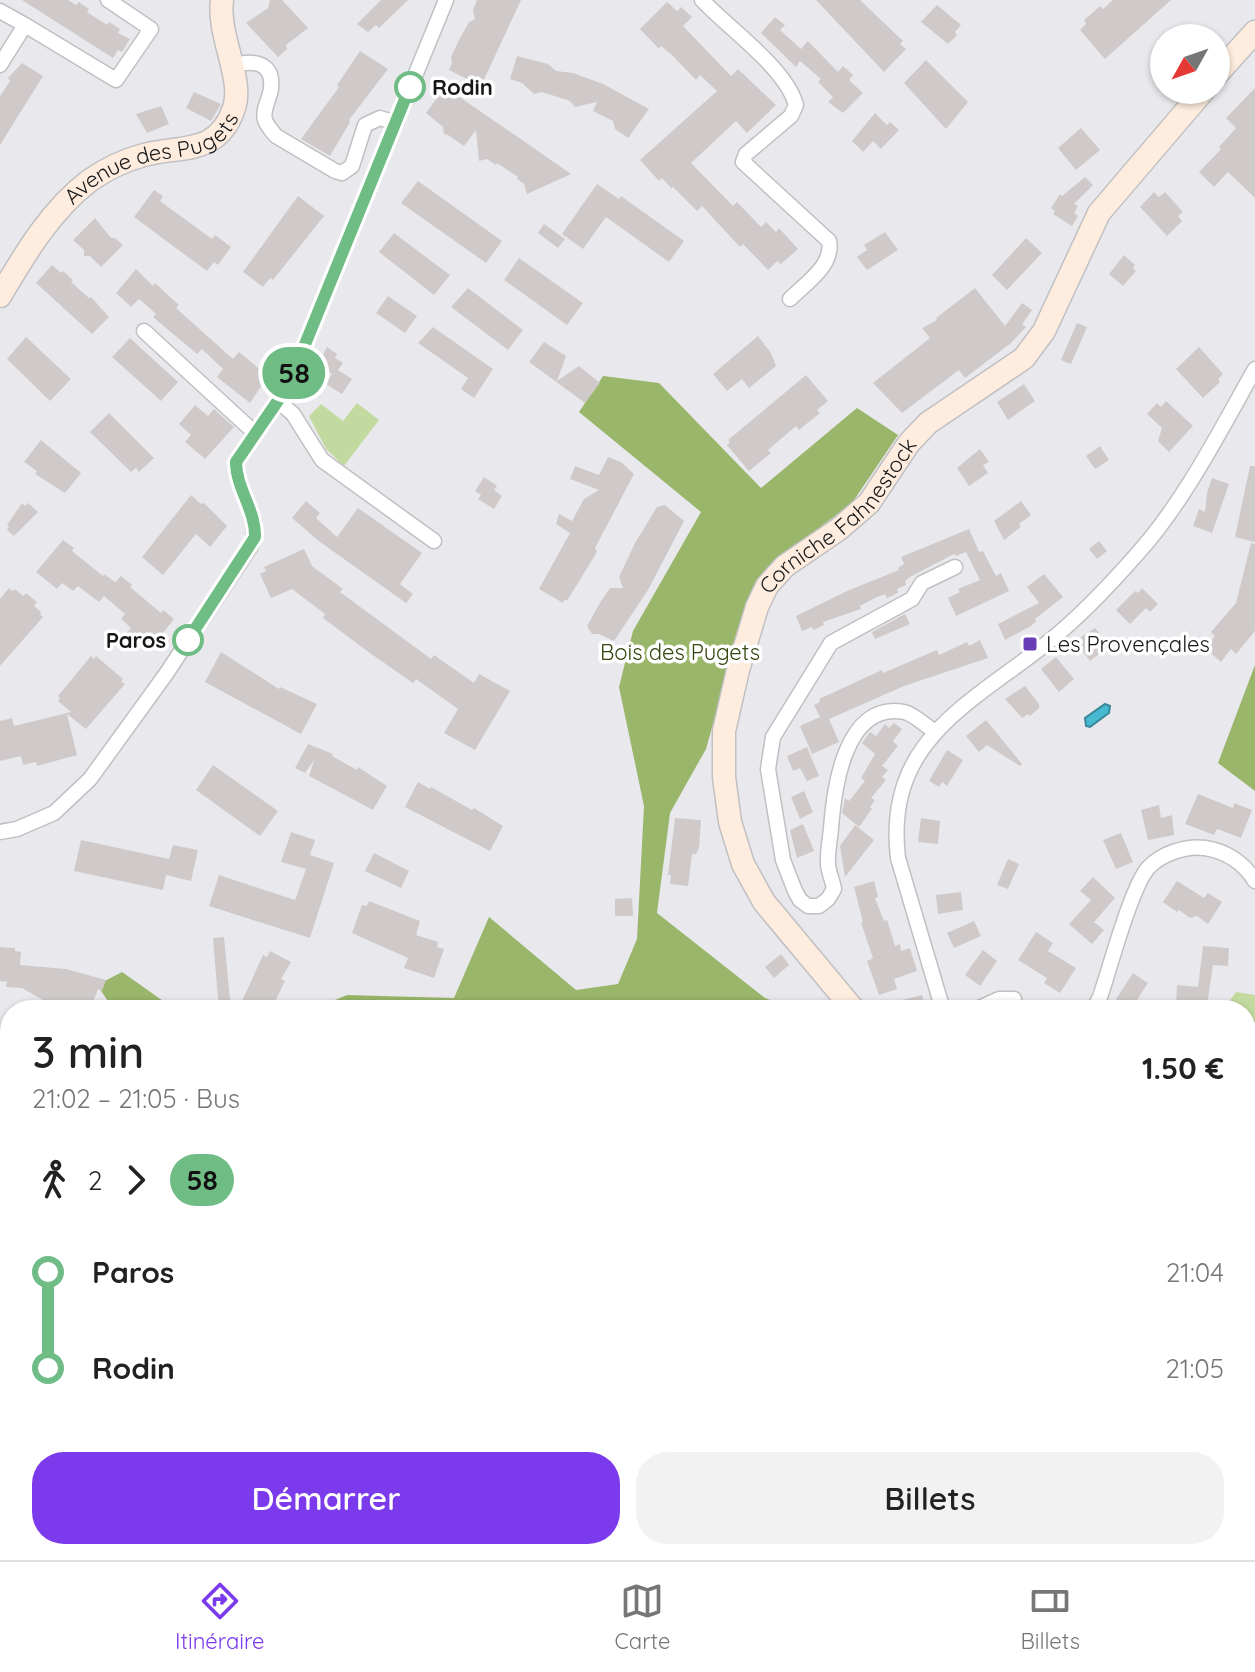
<!DOCTYPE html>
<html lang="fr">
<meta charset="utf-8">
<style>
:root{--surface:#fff;--page:#f2f2f2;--text:#222;--muted:#767676;--line:#e0e0e0;--accent:#7c3aed}
body{margin:0;font-family:Quicksand,sans-serif;background:var(--page);color:var(--text);height:100vh;display:flex;flex-direction:column;font-size:30px;white-space:nowrap}
*{box-sizing:border-box;margin:0}
p{font-size:26px;color:var(--muted)}
.icon{flex:none;width:44px;height:44px;fill:none;stroke:currentColor;stroke-width:2;stroke-linecap:round;stroke-linejoin:round}
.map{position:relative;flex:1;overflow:hidden}
.panel{position:absolute;left:0px;top:1000px;width:1256px;height:560px;display:flex;flex-direction:column;background:var(--surface);border-radius:32px 32px 0 0;box-shadow:0 2px 6px #0004}
.panel>*{flex:none}
.badge{padding:0 16px;border-radius:26px;font-size:28px;line-height:52px}
.needle{width:52px;rotate:230deg}
.controls{position:absolute;left:1150px;top:24px;display:grid;gap:16px}
.controls a{display:grid;place-items:center;width:80px;height:80px;border-radius:50%;background:var(--surface);box-shadow:0 2px 6px #0004;font-size:40px}
.map>.badge{position:absolute;translate:-50% -50%;box-shadow:0 0 0 4px #fff}
.legs{display:flex;align-items:center;gap:12px;height:88px;padding:0 32px;font-size:26px}
.legs p{margin-inline-start:auto}
.overview{display:flex;align-items:center;justify-content:space-between;height:136px;padding:0 32px}
h1{font-size:44px;font-weight:600;line-height:60px}
.button{display:flex;gap:16px;margin-top:auto;padding:16px 32px}
.button a{flex:1;height:92px;border-radius:32px;background:var(--accent);color:#fff;font-size:32px;font-weight:600;line-height:92px;text-align:center}
.button a+a{background:var(--page);color:var(--text)}
ul{padding:0 32px;list-style:none}
li{display:flex;align-items:center;gap:28px;height:96px;font-size:30px}
li i{display:grid;place-items:center;width:12px;height:100%;margin:0 10px;background:currentColor}
li i::after{content:'';width:20px;height:20px;margin:-10px;border:6px solid;border-radius:50%;background:var(--surface)}
li p{margin-inline-start:auto}
li:first-child i{background:linear-gradient(#0000 50%,currentColor 0)}
li:last-child i{background:linear-gradient(currentColor 50%,#0000 0)}
.menu{display:flex;justify-content:space-around;align-items:center;height:112px;border-top:2px solid var(--line);background:var(--surface);font-size:22px;color:var(--muted)}
.menu a{display:grid;justify-items:center;gap:4px}
.menu .on{color:var(--accent)}
.map>svg:first-child{display:block}
.green{fill:#c2da9f}
.forest{fill:#99b66b}
.water{fill:#47b9d0;stroke:#398899;stroke-width:2}
.lines{fill:none;stroke-linecap:round;stroke-linejoin:round}
.stream{stroke:#398899;stroke-width:4}
.building{fill:#cfcac9}
.street-casing{stroke:#c0c0c3;stroke-width:17}
.secondary-casing{stroke:#c0c0c3;stroke-width:25}
.street{stroke:#fff;stroke-width:14}
.secondary{stroke:#feedde;stroke-width:22}
.line-1-casing{stroke:#fff;stroke-width:18}
.line-1{stroke:#6fbc85;stroke-width:12}
.stop-1-dot{fill:#fff;stroke:#6fbc85;stroke-width:4}
.poi-dot{fill:#693db5;stroke:#fff;stroke-width:3}
.labels{text-anchor:middle;stroke-width:7;stroke-linejoin:round;paint-order:stroke}
.stop-label{font-size:22px;font-weight:bold;fill:#171719;stroke:#fff;text-anchor:start}
.street-label{font-size:22px;fill:#171719;stroke:#fff}
.poi-label{font-size:22px;fill:#171719;stroke:#fff;text-anchor:start}
.park-label{font-size:22px;fill:#33450e;stroke:#fff}
</style>
<div class="map">
<svg width="1255" height="1560" viewBox="0 0 1255 1560">
<rect width="100%" height="100%" fill="#e9e9ed"/>
<path class="green" d="M357,403L379,420L344,466L326,449L309,416L321,404L343,421Z
M1236,992L1255,995V1191L1246,1208V1010H1223Z
M1120,1550H1181L1183,1553L1178,1560H1117Z"/>
<path class="forest" d="M603,376L659,383L761,488L857,408L898,435L852,503L794,547L744,614L706,749L670,813L657,913L765,998L796,1010H311L347,995L454,998L489,917L576,990L618,984L637,939L644,806L619,687L633,631L701,512L579,412Z
M1255,665V791L1218,763Z
M122,972L176,1010H114L97,985Z
M1255,1191V1359L1246,1369V1208Z
M126,1550H582L563,1555L560,1560H115Z"/>
<path class="water" d="M1105,704L1110,706L1109,713L1090,727L1086,726L1085,718Z"/>
<g class="lines">
<path class="stream" d="M1246,1277L1255,1269"/>
</g>
<path class="building" d="M22,0H68L76,5L79,2L89,9L87,12L107,25L109,22L120,29L118,33L130,39L122,52L118,50L113,58Z
M270,0H282L308,28L286,45L287,49L278,57L246,23L268,8Z
M381,0H408L379,28L376,25L368,32L357,24Z
M477,0H521L481,86L449,70L452,63L451,57L458,42L469,22L475,19L473,10Z
M816,0H860L903,41L900,44L906,49L884,72Z
M1113,0H1171L1105,59L1080,30L1086,24L1084,20L1100,6L1103,9Z
M667,2L677,11L681,7L692,17L683,26L731,76L738,69L776,105L747,133L736,121L691,163L733,206L737,202L761,227L766,222L776,232L779,228L798,249L781,264L777,261L768,270L743,244L740,247L702,206L697,211L673,187L671,188L662,178L659,181L640,160L717,91L700,75L696,80L672,55L661,46L659,49L640,29Z
M937,5L961,25L955,32L957,35L948,44L921,22Z
M775,17L785,25L780,30L801,49L808,41L838,72L843,66L853,75L849,80L863,93L843,113L828,102L833,97L818,82L821,79L800,61L796,67L761,33Z
M360,51L388,69L349,120L350,122L330,156L301,139L339,87L337,85Z
M517,56L548,64L556,71L573,73L603,84L649,109L628,138L615,129L613,121L593,111L597,102L575,107L570,101L542,92L534,94L522,83L510,79Z
M926,60L968,102L946,129L904,83Z
M22,63L43,76L0,145V96L10,81L8,78Z
M445,87L538,151L571,174L527,194L524,184L517,179L518,177L497,163L496,165L487,159L479,161L476,130L464,146L448,135L444,134L443,127L426,113Z
M1255,88V198L1228,172L1214,187L1199,172L1221,149L1219,147L1236,128L1226,118Z
M194,92L221,104L211,121L186,108Z
M161,106L169,124L147,133L136,114Z
M875,113L887,125L890,122L899,130L881,149L873,141L863,152L852,141Z
M1081,128L1100,150L1076,170L1058,148Z
M1085,177L1093,185L1074,204L1078,206L1074,213L1078,216L1072,226L1053,214L1055,211L1051,208L1060,194L1062,196Z
M418,181L502,241L486,263L401,203Z
M597,184L619,199L621,196L684,241L669,262L606,217L583,249L562,234Z
M154,190L163,196L160,201L212,239L215,235L231,247L218,265L214,262L207,271L134,217Z
M1154,192L1159,197L1165,192L1183,212L1178,216L1182,221L1167,236L1140,207Z
M298,196L324,216L273,280L270,278L263,287L243,272Z
M95,218L111,238H115L123,245L101,267L90,256H84V250L73,240Z
M544,224L565,239L558,248L538,233Z
M885,232L898,250L867,270L857,257L867,250L864,245Z
M394,233L450,275L434,295L379,252Z
M1026,238L1042,253L1007,290L992,275Z
M1124,255L1135,265L1133,268L1136,271L1123,286L1109,274Z
M519,258L583,303L567,325L504,280Z
M52,265L61,273L63,271L73,280L71,282L89,298L91,297L109,317L92,334L36,283Z
M136,269L153,286L155,283L179,305L176,308L233,359L239,352L268,376L250,403L217,377L223,369L202,349L197,354L153,317L156,314L139,299L131,307L116,293Z
M468,288L523,330L508,350L451,307Z
M975,288L1005,326L1022,303L1032,310L1022,324L1026,327L1011,343L965,378L959,370L902,413L873,383L930,338L922,328L937,320L936,318Z
M388,296L417,316L405,333L376,313Z
M1077,323L1087,327L1071,364L1061,360Z
M433,327L493,369L474,398L461,389L468,378L418,343Z
M758,336L771,353L776,366L749,388L742,379L727,391L713,374Z
M26,337L71,379L50,401L7,359Z
M130,338L178,382L161,401L112,357Z
M544,342L566,356L557,381L579,366L600,383L585,403L529,362Z
M327,347L337,354L335,358L343,363L338,370L352,379L342,394L326,384L332,374L318,365Z
M1199,347L1223,374L1218,379L1220,382L1203,398L1176,369Z
M806,375L828,401L817,410L820,413L799,430L796,426L768,450L771,453L749,471L727,445L730,442L728,440Z
M1024,384L1035,401L1008,420L997,402Z
M1166,401L1193,426L1169,452L1158,441L1162,428L1147,414L1157,403L1161,407Z
M195,405L208,416L214,409L234,427L205,459L185,442L191,435L179,424Z
M109,413L154,458L139,472L136,468L131,472L90,432Z
M41,440L81,473L65,493L35,474L37,471L24,462Z
M1100,446L1109,460L1095,469L1086,456Z
M980,449L989,462L983,465L988,473L969,486L957,468Z
M608,457L621,462L634,474L595,548L597,552L567,601L565,599L563,603L539,589L570,533L556,524L559,514L572,521L584,499L599,490L570,479L575,466L599,475Z
M1250,466H1255V542L1235,537Z
M484,477L497,486L494,490L502,496L494,509L478,499L481,495L475,491Z
M1212,478L1229,484L1212,533L1193,526L1199,509L1205,512L1207,493Z
M191,495L201,504L204,503L227,526L210,547L196,534L163,575L142,557Z
M306,501L320,513L316,518L337,537L358,508L422,553L400,584L413,594L406,603L320,542L292,518Z
M1021,501L1031,515L1019,524L1021,527L1004,540L994,521Z
M22,503L25,506L28,503L38,512L14,536L7,530L9,526L7,525Z
M665,505L684,521L648,590L614,641L599,634H592L587,626L601,601L610,588H623L619,577L635,543L657,507Z
M969,529L979,552L983,551L996,576L1001,573L1009,591L956,616L948,598L960,592L958,589L980,580L966,552L956,556L954,554L910,577L905,581L906,585L897,589L898,593L887,598L885,594L875,598L860,606L861,609L823,622L824,625L813,630L812,627L802,631L796,616L847,591L899,570L898,568L904,564L901,557Z
M63,540L74,548L72,551L103,576L104,574L115,582L121,576L132,585L130,587L161,613L163,610L174,619L148,652L126,634L131,628L121,619L125,614L104,596L99,602L78,586L73,591L62,583L57,589L36,572Z
M1099,541L1107,551L1097,559L1089,549Z
M1251,543L1255,544V631L1236,654L1231,649L1221,662L1205,648L1215,636L1211,632L1236,603Z
M304,549L312,566L343,589L340,592L431,659L434,655L474,683L479,674L510,691L475,750L444,733L458,709L416,679L413,683L367,651L323,618L325,614L292,589L271,598L260,574L266,571L264,567Z
M1044,574L1063,597L1035,619L1036,621L1031,626L1005,640L998,624L1039,603L1027,587Z
M9,588L12,591L15,589L23,596L26,593L37,602L34,606L41,612L40,614L43,617L0,666V599Z
M1142,588L1158,604L1150,612L1146,608L1130,624L1116,610L1135,591L1138,593Z
M905,614L910,624L875,639L872,632Z
M1095,628L1109,646L1090,661L1075,641Z
M980,640L988,658L904,686L829,719L839,742L812,754L800,726L820,717L814,705L820,702L819,699L882,670L883,673L937,650L939,655L967,642L969,646Z
M221,652L279,689L280,687L317,704L301,734L205,682Z
M91,656L94,659L96,656L123,679L121,682L125,684L86,729L67,714L77,755L37,766L36,762L23,765L21,756L0,761V721L12,718L14,726L71,712L58,701L60,698L58,696Z
M1056,657L1074,679L1059,692L1041,669Z
M1025,686L1039,704V708L1030,716L1028,714L1022,718L1005,699Z
M986,720L1022,764L1020,766L987,745L979,752L966,736Z
M894,723L902,729L893,741L898,746L882,766L888,770L882,777L886,780L871,798L875,800L870,807L872,809L859,827L842,813L845,798L849,801L865,781L861,778L875,754L862,743L870,732L876,736L885,724L889,728Z
M308,744L333,754L332,756L357,770L358,767L387,786L373,810L309,776L314,760L305,773L295,768Z
M807,747L819,776L807,781L800,768L793,771L787,756Z
M947,750L963,760L947,786L942,782L939,787L929,781Z
M213,765L278,811L260,836L196,790Z
M418,782L430,789L431,787L472,810L474,808L503,826L490,851L405,807Z
M804,791L813,812L800,819L791,797Z
M1198,794L1233,808L1234,803L1252,810L1241,838L1217,829L1214,835L1185,824Z
M1159,805L1161,818L1172,815L1174,835L1148,840L1141,810Z
M675,818L701,820L699,848L696,854H692L688,886L670,884L671,875H668Z
M921,818L940,821L938,844L918,842Z
M803,824L814,851L797,858L790,830Z
M855,825L874,840L845,877L840,846Z
M291,832L315,840L310,855L334,863L310,938L209,906L219,875L295,900L306,869L281,862Z
M1121,833L1133,862L1116,869L1103,840Z
M81,840L169,859L173,845L198,850L191,881L166,875L163,890L74,871Z
M374,853L409,871L401,888L365,871Z
M1008,859L1019,864L1008,889L997,885Z
M1093,877L1115,898L1094,922L1104,930L1092,944L1069,924L1091,900L1080,891Z
M874,881L878,897L875,898L884,921L887,920L895,946L900,944L901,951L910,948L917,971L894,979L897,989L879,995L867,961L873,958L861,923L863,922L854,887Z
M1177,881L1204,898L1208,893L1222,902L1208,924L1197,916L1190,918L1179,910L1177,912L1163,902Z
M961,892L963,910L938,914L936,895Z
M632,898L633,916H615V899Z
M369,901L420,921L416,935L438,942L437,947L444,949L434,978L404,968L408,958L352,933L362,905L367,906Z
M974,921L981,936L954,948L947,933Z
M1036,932L1053,943L1048,951L1076,968L1060,993L1044,983L1047,978L1018,960Z
M224,937L231,1010H219L217,987L213,938Z
M1203,946L1229,948L1228,966L1213,965L1207,1006L1176,1003L1177,985L1198,987Z
M0,947L15,948V951L21,952L20,965L66,969L106,980L102,991L98,989L90,1010H88L43,1000L22,988L6,987L7,982L0,981Z
M983,950L997,961L980,986L965,975Z
M270,951L291,962L281,979L285,981L271,1010H238L263,955L267,957Z
M781,954L789,965L774,978L765,967Z
M1133,973L1148,983L1131,1009L1116,999Z
M922,995L926,1010H879L878,1006Z"/>
<g class="lines">
<defs>
<path id="street" d="M702,0C729,29 786,68 796,105L791,116L746,154L743,162L829,241C834,265 806,283 790,299
M0,11L25,25L0,65
M25,25L116,80L151,29L108,0
M231,66C250,60 274,60 271,88C270,99 262,109 265,120C267,126 272,131 276,136L335,171L342,173L352,166L365,125L380,118L396,123
M144,331L255,433
M279,402L293,414L322,460L434,541
M935,732C926,726 914,714 904,712C845,701 834,788 831,828C830,840 827,854 828,865C829,873 833,882 834,889L828,899L819,906H808L800,900L795,891L783,860L768,769L773,737L831,643L912,599L922,583L955,567
M0,832L17,829L54,813L90,779L166,674L251,546C263,518 236,491 236,462L288,386L446,0
M943,1010L898,858C884,741 969,705 1047,643C1081,616 1110,585 1138,553C1184,502 1221,429 1255,369
M975,1010L999,999H1014
M1093,1010L1100,997C1110,968 1131,888 1148,868C1161,854 1186,845 1205,848C1226,851 1244,863 1255,881
M1020,1550L1022,1560
M861,1560L865,1550"/>
<g id="secondary">
<path d="M1216,75L1255,32"/>
<path id="s1" d="M0,296C25,254 50,211 89,181C106,169 125,160 144,155C181,145 218,156 234,108C244,79 217,35 222,0"/>
<path id="s2" d="M854,1010L764,902L743,864L730,822L724,777V731L738,670L757,607L767,586L785,566L839,529L869,503L909,443L928,423L1024,358L1044,331L1099,213L1204,90"/>
<path d="M794,1550L795,1560"/>
</g>
</defs>
<use href="#street" class="street-casing"/>
<use href="#secondary" class="secondary-casing"/>
<use href="#street" class="street"/>
<use href="#secondary" class="secondary"/>
</g>
<g class="lines">
<defs>
<path id="line-1" d="M188,640L255,537C256,511 236,488 236,462L288,386L410,87"/>
</defs>
<use href="#line-1" class="line-1-casing"/>
<use href="#line-1" class="line-1"/>
</g>
<g class="stop-1-dot">
<circle cx="410" cy="87" r="14"/>
<circle cx="188" cy="640" r="14"/>
</g>
<rect class="poi-dot" x="1022" y="636" width="16" height="16" rx="4"/>
<g class="labels">
<g class="stop-label">
<text x="432" y="95">Rodin</text>
<text x="166" y="648" text-anchor="end">Paros</text>
</g>
<g class="street-label">
<text dy="8" stroke="none"><textPath href="#s1" startOffset="214">Avenue des Pugets</textPath></text>
<text dy="8" stroke="none"><textPath href="#s2" startOffset="572">Corniche Fahnestock</textPath></text>
</g>
<g class="poi-label">
<text x="1046" y="652">Les Provençales</text>
</g>
<g class="park-label">
<text x="680" y="660">Bois des Pugets</text>
</g>
</g>
</svg>
<div class="controls">
<a><svg class="needle" viewBox="-14 -14 28 28"><path d="M0-13l5 13h-10z" fill="#e53935"/><path d="M0 13l5-13h-10z" fill="#767676"/></svg></a>
</div>
<b class="badge" style="left:294px;top:373px;background:#6fbc85;color:#111">58</b>
<section class="panel">
<div class="overview"><div><h1>3 min</h1><p>21:02 – 21:05 · Bus</p></div><b>1.50 €</b></div>
<div class="legs"><svg class="icon" aria-label="walk" viewBox="0 0 24 24"><circle cx="13" cy="4" r="2"/><path d="M13 8l-2 6 4 7M11 14l-3 7M7 12l3-4h3l4 4"/></svg>2<svg class="icon" aria-label="forward" viewBox="0 0 24 24"><path d="M9 5l7 7-7 7"/></svg><b class="badge" style="background:#6fbc85;color:#111">58</b></div>
<ul>
<li><i style="color:#6fbc85"></i><b>Paros</b><p>21:04</p></li>
<li><i style="color:#6fbc85"></i><b>Rodin</b><p>21:05</p></li>
</ul>
<div class="button"><a>Démarrer</a><a>Billets</a></div>
</section>
</div>
<nav class="menu">
<a class="on"><svg class="icon" aria-label="directions" viewBox="0 0 24 24"><path d="M12 3l9 9-9 9-9-9zM9 14v-3h6M13 9l2 2-2 2"/></svg>Itinéraire</a>
<a><svg class="icon" aria-label="map" viewBox="0 0 24 24"><path d="M3 6l6-2 6 2 6-2v14l-6 2-6-2-6 2zM9 4v14M15 6v14"/></svg>Carte</a>
<a><svg class="icon" aria-label="tickets" viewBox="0 0 24 24"><path d="M3 7h18v10H3zM15 7v10"/></svg>Billets</a>
</nav>
